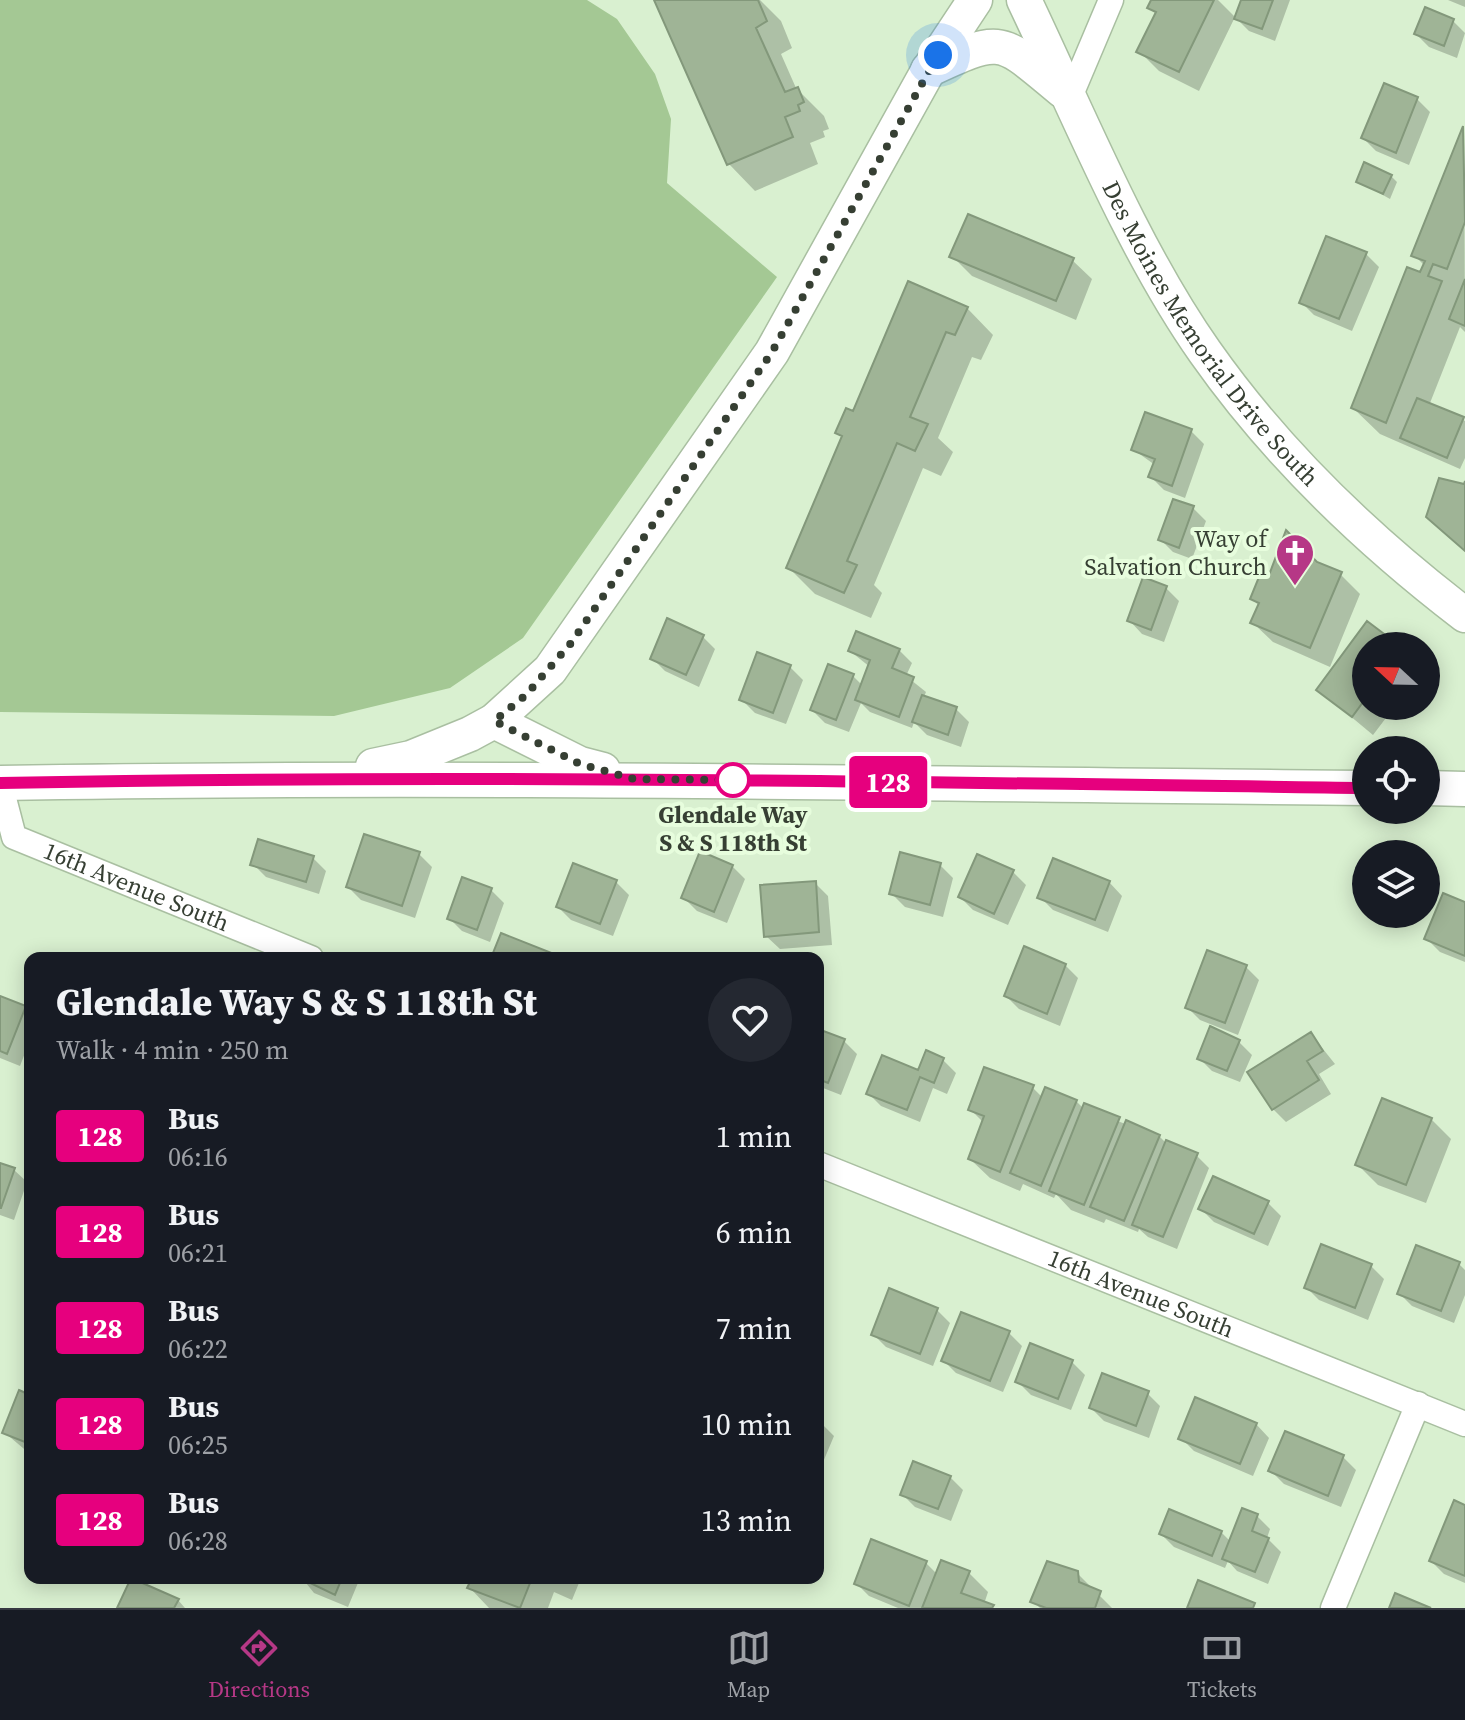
<!DOCTYPE html>
<meta charset="utf-8">
<style>
:root{--surface:#171b24;--page:#242831;--text:#f1f3f6;--muted:#9ea1a6;--line:#363941;--accent:#b63886}
body{margin:0;font-family:"Source Serif 4",serif;background:var(--page);color:var(--text);height:100vh;display:flex;flex-direction:column;font-size:30px;white-space:nowrap}
*{box-sizing:border-box;margin:0}
p{font-size:26px;color:var(--muted)}
.icon{flex:none;width:44px;height:44px;fill:none;stroke:currentColor;stroke-width:2;stroke-linecap:round;stroke-linejoin:round}
.map{position:relative;flex:1;overflow:hidden}
.panel{position:absolute;left:24px;top:952px;width:800px;height:632px;display:flex;flex-direction:column;background:var(--surface);border-radius:16px;box-shadow:0 4px 20px #0003}
.panel>*{flex:none}
.badge{padding:0 16px;border-radius:6px;font-size:28px;line-height:52px}
.needle{width:52px;rotate:292deg}
.tools{position:absolute;left:1352px;top:632px;display:grid;gap:16px}
.tools a{display:grid;place-items:center;width:88px;height:88px;border-radius:50%;background:var(--surface);box-shadow:0 4px 20px #0003;font-size:40px}
.you{position:absolute;width:40px;height:40px;margin:-20px;border:6px solid #fff;border-radius:50%;background:#1a73e8;box-shadow:0 0 0 12px #1a73e833}
.map>.badge{position:absolute;translate:-50% -50%;box-shadow:0 0 0 4px #fff}
.round{display:grid;place-items:center;flex:none;width:84px;height:84px;border-radius:42px;background:var(--page)}
.headline{display:flex;align-items:center;justify-content:space-between;height:136px;padding:0 32px}
h1{font-size:38px;font-weight:800;line-height:60px}
ul{padding:0;list-style:none}
li{display:flex;align-items:center;gap:24px;height:96px;padding:0 32px}
li div{flex:1}
li b{display:block;font-size:30px}
li em{font-style:normal}
li .badge{min-width:88px;font-weight:700;text-align:center}
.tab-bar{display:flex;justify-content:space-around;align-items:center;height:112px;border-top:2px solid var(--line);background:var(--surface);font-size:22px;color:var(--muted)}
.tab-bar a{display:grid;justify-items:center;gap:4px}
.tab-bar .selected{color:var(--accent)}
.map>svg:first-child{display:block}
.green{fill:#a4c894}
.shadow{fill:#0003}
.building{fill:#9fb496;stroke:#83987b;stroke-width:2}
.lines{fill:none;stroke-linecap:round;stroke-linejoin:round}
.street-casing{stroke:#a9bfa1;stroke-width:27}
.secondary-casing{stroke:#a9bfa1;stroke-width:37}
.street{stroke:#fff;stroke-width:24}
.secondary{stroke:#fff;stroke-width:34}
.line-casing{stroke:#fff;stroke-width:18}
.line{stroke:#e6007e;stroke-width:12}
.walk{stroke:#363f33;stroke-width:8;stroke-dasharray:0 14.4}
.stop-dot{fill:#fff;stroke:#e6007e;stroke-width:4}
.labels{text-anchor:middle;stroke-width:8;stroke-linejoin:round;paint-order:stroke}
.street-label{font-size:24px;fill:#363f33;stroke:#e7fddd}
.poi-label{font-size:24px;fill:#363f33;stroke:#e7fddd;text-anchor:end}
.stop-label{font-size:24px;font-weight:bold;fill:#363f33;stroke:#e7fddd}
</style>
<div class="map">
<svg width="1465" height="1608" viewBox="0 0 1465 1608">
<rect width="100%" height="100%" fill="#d9f0d0"/>
<path class="green" d="M0,0H587L617,19L655,74L671,119L667,183L777,277L523,638L450,688L334,716L0,712Z"/>
<path class="shadow" d="M656,0H760L781,21L792,48L781,54L796,88L824,116L829,129L823,131L825,137L810,143L818,164L755,191L729,164Z
M1153,0H1218L1235,17L1199,91L1159,71L1139,51L1157,15L1149,8Z
M1243,0H1290L1275,41L1249,31L1236,18Z
M1448,0H1465V7Z
M1426,10L1453,21L1465,33L1457,58L1429,47L1416,34Z
M1385,86L1417,99L1430,112L1409,165L1376,151L1363,138Z
M1464,128L1465,332L1460,327L1430,403L1465,421V458L1460,469L1380,434L1353,408L1425,266L1414,255Z
M1391,176L1397,182L1390,199L1358,181Z
M1366,254L1379,267L1352,331L1314,315L1301,302Z
M952,256L1072,260L1092,279L1076,320L972,276Z
M967,308L993,335L981,360L972,357L938,438L953,452L941,476L923,468L874,585L882,593L871,618L815,594L789,568L843,438L837,432Z
M1191,431L1204,444L1185,498L1164,490L1151,477L1155,465L1134,450Z
M1193,508L1206,521L1192,559L1173,552L1160,539Z
M1318,565L1340,574L1360,594L1330,667L1273,642L1253,623L1259,606L1252,598L1270,578Z
M1166,588L1179,601L1164,642L1142,634L1129,620Z
M1368,624L1397,646H1366V706H1395L1373,735L1319,690Z
M702,636L715,649L699,687L665,671L652,658Z
M899,650L912,663L906,676L926,692L924,697L956,709L969,722L961,747L927,735L914,722L912,728L870,712L861,703L849,732L825,723L812,710L829,667L853,676L862,685L870,667L850,651Z
M790,667L803,680L786,724L755,713L742,700Z
M419,854L432,867L415,918L361,900L348,887Z
M313,858L326,871L319,894L266,877L253,864Z
M940,865L953,878L943,917L905,907L891,893Z
M732,866L745,879L727,923L697,911L684,898Z
M1013,872L1026,885L1008,925L973,910L960,897Z
M616,882L629,895L613,936L571,920L558,907Z
M1109,882L1122,896L1108,932L1053,910L1040,897Z
M815,883L828,896L832,945L780,949L766,936Z
M491,890L504,903L490,942L462,931L449,918Z
M1465,904V962L1440,952L1427,939Z
M1065,965L1078,978L1060,1026L1019,1009L1006,996Z
M1246,967L1259,980L1238,1035L1200,1020L1187,1007Z
M0,998L30,1013V1040L20,1066L0,1058Z
M818,1031L844,1041L857,1054L841,1095L818,1086Z
M1311,1034L1335,1064L1319,1074L1331,1094L1286,1122L1273,1109Z
M1239,1042L1252,1055L1240,1082L1212,1071L1199,1058Z
M943,1060L956,1073L947,1094L933,1088L920,1122L881,1106L868,1093Z
M1032,1087L1043,1098L1076,1101L1084,1109L1159,1136L1167,1144L1196,1155L1209,1168L1177,1249L1148,1237L1139,1229L1138,1232L1106,1219L1104,1223L1071,1210L1056,1194L1054,1198L1023,1184L1020,1191L990,1178L970,1159L984,1123L970,1109Z
M1431,1119L1451,1139L1426,1203L1378,1185L1358,1165Z
M0,1165L13,1169L27,1182L14,1220L0,1215Z
M1268,1203L1281,1216L1268,1246L1214,1222L1201,1209Z
M1459,1264L1465,1270V1295L1454,1323L1412,1306L1399,1293Z
M1371,1266L1384,1279L1368,1320L1319,1300L1306,1287Z
M937,1310L950,1323L933,1366L886,1347L873,1334Z
M1009,1333L1022,1346L1003,1392L956,1373L943,1360Z
M1072,1362L1085,1375L1071,1410L1031,1395L1018,1382Z
M1147,1393L1160,1406L1149,1438L1104,1421L1091,1408Z
M30,1397V1454L4,1432Z
M818,1411L822,1415L819,1421L834,1436L818,1474Z
M1256,1424L1269,1438L1253,1476L1194,1451L1181,1438Z
M1286,1434L1343,1457L1356,1470L1341,1507L1284,1484L1271,1471Z
M950,1477L963,1490L951,1521L915,1507L902,1494Z
M1465,1507V1583L1444,1574L1431,1561Z
M1257,1516L1270,1529L1267,1538L1281,1552L1268,1584L1237,1571L1228,1561L1225,1568L1174,1547L1161,1534L1221,1532L1231,1542Z
M926,1563L937,1574L968,1572L988,1592L984,1604L994,1608H898L869,1596L856,1583Z
M1077,1573L1112,1608H1040L1033,1601Z
M302,1578H360L348,1607L314,1593Z
M474,1578H581L572,1600L554,1592L548,1608H489L470,1588Z
M178,1600L185,1608H120Z"/>
<path class="building" d="M654,0H758L767,21L756,28L785,92L798,87L804,102L798,105L800,111L785,117L793,137L727,165Z
M1151,0H1214L1179,72L1136,52L1156,12L1147,8Z
M1241,0H1273L1262,29L1234,19Z
M1425,7L1454,19L1444,46L1414,34Z
M1384,83L1418,97L1396,153L1361,138Z
M1463,126L1465,222L1447,269L1433,264L1428,276L1442,281L1386,423L1351,408L1407,267L1420,272L1425,261L1411,256Z
M1364,162L1392,175L1383,194L1356,182Z
M968,214L1074,258L1056,301L949,257Z
M1326,236L1367,252L1339,319L1299,303Z
M1465,279V326L1449,319Z
M908,281L968,307L955,335L946,332L910,417L928,424L915,451L897,443L847,561L857,565L844,593L786,568L842,436L835,433L846,408L853,411Z
M1417,398L1464,417L1447,458L1400,438Z
M1145,412L1192,429L1172,486L1148,477L1155,459L1131,450Z
M1439,478L1464,484L1465,481V551L1426,517Z
M1173,499L1194,506L1179,548L1158,540Z
M1286,530L1317,562L1342,572L1310,648L1250,623L1259,603L1250,599L1261,572L1269,575Z
M1143,577L1167,586L1151,630L1127,621Z
M667,618L704,635L686,675L650,659Z
M1367,621L1400,646H1366V698L1352,717L1316,690Z
M856,631L900,649L892,668L914,677L899,717L855,700L870,660L848,651Z
M757,652L791,665L773,713L739,700Z
M828,664L854,674L836,720L810,710Z
M922,695L957,707L948,735L912,722Z
M364,834L420,852L402,906L346,887Z
M258,839L314,856L306,882L250,865Z
M700,851L733,865L714,912L681,898Z
M900,852L941,863L930,905L889,894Z
M977,854L1014,870L994,914L958,897Z
M1053,858L1110,881L1095,920L1037,898Z
M573,863L617,880L600,924L556,907Z
M462,877L492,888L477,930L447,919Z
M816,881L819,932L764,937L760,885Z
M1443,893L1465,902V956L1424,939Z
M501,933L564,958H491Z
M1024,946L1066,964L1047,1014L1004,996Z
M1207,950L1247,965L1225,1023L1185,1008Z
M0,996L26,1006L7,1054L0,1051Z
M1210,1026L1240,1040L1227,1071L1197,1059Z
M818,1029L845,1039L828,1083L818,1079Z
M1311,1032L1323,1051L1307,1061L1319,1080L1272,1110L1247,1072Z
M926,1050L944,1058L934,1083L920,1077L907,1110L866,1094L882,1055L918,1070Z
M984,1067L1034,1085L1000,1172L968,1159L984,1116L968,1110Z
M1045,1087L1077,1100L1041,1186L1010,1173Z
M1382,1098L1432,1118L1406,1185L1355,1165Z
M1084,1103L1120,1117L1084,1205L1049,1191Z
M1126,1120L1160,1135L1124,1221L1090,1207Z
M1166,1140L1198,1153L1163,1237L1132,1225Z
M0,1163L15,1168L1,1208H0Z
M1213,1176L1269,1201L1254,1234L1198,1209Z
M1321,1244L1372,1264L1355,1308L1304,1288Z
M1416,1245L1460,1262L1441,1311L1397,1294Z
M889,1288L938,1308L920,1354L871,1335Z
M961,1312L1010,1331L990,1381L941,1361Z
M1030,1343L1073,1360L1058,1399L1015,1382Z
M1102,1373L1149,1391L1136,1426L1089,1408Z
M19,1390L30,1395V1444L2,1433Z
M1195,1397L1257,1423L1240,1464L1178,1439Z
M1285,1431L1344,1455L1328,1496L1268,1471Z
M913,1461L951,1476L938,1509L900,1495Z
M1454,1500L1465,1505V1576L1429,1561Z
M1242,1508L1258,1514L1252,1531L1269,1538L1255,1572L1222,1559Z
M1169,1509L1222,1531L1212,1556L1159,1534Z
M871,1539L927,1561L909,1606L854,1584Z
M941,1560L970,1571L961,1593L994,1605L992,1608H922Z
M1047,1561L1078,1571L1079,1582L1101,1591L1095,1608H1046L1030,1602Z
M131,1578L179,1599L174,1608H117Z
M300,1578H342L335,1595Z
M472,1578H532L520,1608L467,1588Z
M1198,1580L1255,1603L1253,1608H1187Z
M1395,1593L1431,1608H1389Z"/>
<g class="lines">
<defs>
<g id="street">
<path d="M1070,97L1111,0"/>
<path id="s1" d="M0,783L14,837L311,958"/>
<path id="s2" d="M818,1164L1465,1424"/>
<path d="M1333,1608L1418,1404"/>
</g>
<g id="secondary">
<path id="s3" d="M1024,0C1078,113 1133,250 1205,352C1276,453 1367,540 1465,615"/>
<path d="M928,70C1004,34 1000,39 1063,91"/>
<path d="M494,721L580,764L603,770"/>
<path d="M373,766L411,758L470,734L494,721L550,670L772,352L928,71L975,0"/>
<path d="M0,783C455,775 911,784 1366,788"/>
<path d="M1426,788L1465,789"/>
</g>
</defs>
<use href="#street" class="street-casing"/>
<use href="#secondary" class="secondary-casing"/>
<use href="#street" class="street"/>
<use href="#secondary" class="secondary"/>
</g>
<g class="lines">
<defs>
<path id="line" d="M0,783C455,774 911,782 1366,788"/>
</defs>
<use href="#line" class="line-casing"/>
<use href="#line" class="line"/>
<path class="walk" d="M733,780L634,779L580,764L494,721L526,695L571,643L772,352L938,55"/>
</g>
<defs>
<symbol id="church-pin" viewBox="-11 -11 22 30"><path d="M0 17L-7.5 6A9.5 9.5 0 1 1 7.5 6Z" fill="#b63886" stroke="#e7fddd"/><path d="M-1.2-6h2.4v3.5h3.3v2.4h-3.3V6h-2.4V-.1h-3.3v-2.4h3.3Z" fill="#fff"/></symbol>
</defs>
<g fill-rule="evenodd">
<use href="#church-pin" x="1273" y="531" width="44" height="60"/>
</g>
<circle class="stop-dot" cx="733" cy="780" r="16"/>
<g class="labels">
<g class="street-label">
<text dy="8" stroke="none"><textPath href="#s3" startOffset="384">Des Moines Memorial Drive South</textPath></text>
<text dy="8" stroke="none"><textPath href="#s1" startOffset="188">16th Avenue South</textPath></text>
<text dy="8" stroke="none"><textPath href="#s2" startOffset="348">16th Avenue South</textPath></text>
</g>
<g class="poi-label">
<text x="1267" y="547">Way of<tspan x="1267" dy="28">Salvation Church</tspan></text>
</g>
<g class="stop-label">
<text x="733" y="823">Glendale Way<tspan x="733" dy="28">S &amp; S 118th St</tspan></text>
</g>
</g>
</svg>
<div class="tools">
<a><svg class="needle" viewBox="-14 -14 28 28"><path d="M0-13l5 13h-10z" fill="#e53935"/><path d="M0 13l5-13h-10z" fill="#9ea1a6"/></svg></a>
<a><svg class="icon" aria-label="locate" viewBox="0 0 24 24"><circle cx="12" cy="12" r="6"/><path d="M12 2v4M12 18v4M2 12h4M18 12h4"/></svg></a>
<a><svg class="icon" aria-label="layers" viewBox="0 0 24 24"><path d="M12 4l9 5-9 5-9-5zM3 14l9 5 9-5"/></svg></a>
</div>
<div class="you" style="left:938px;top:55px"></div>
<b class="badge" style="left:888px;top:782px;background:#e6007e;color:#fff">128</b>
<section class="panel">
<div class="headline"><div><h1>Glendale Way S &amp; S 118th St</h1><p>Walk · 4 min · 250 m</p></div><a class="round"><svg class="icon" aria-label="heart" viewBox="0 0 24 24"><path d="M12 20l-8-8c-3-5 5-10 8-4 3-6 11-1 8 4z"/></svg></a></div>
<ul>
<li><span class="badge" style="background:#e6007e;color:#fff">128</span><div><b>Bus</b><p>06:16</p></div><em>1 min</em></li>
<li><span class="badge" style="background:#e6007e;color:#fff">128</span><div><b>Bus</b><p>06:21</p></div><em>6 min</em></li>
<li><span class="badge" style="background:#e6007e;color:#fff">128</span><div><b>Bus</b><p>06:22</p></div><em>7 min</em></li>
<li><span class="badge" style="background:#e6007e;color:#fff">128</span><div><b>Bus</b><p>06:25</p></div><em>10 min</em></li>
<li><span class="badge" style="background:#e6007e;color:#fff">128</span><div><b>Bus</b><p>06:28</p></div><em>13 min</em></li>
</ul>
</section>
</div>
<nav class="tab-bar">
<a class="selected"><svg class="icon" aria-label="directions" viewBox="0 0 24 24"><path d="M12 3l9 9-9 9-9-9zM9 14v-3h6M13 9l2 2-2 2"/></svg>Directions</a>
<a><svg class="icon" aria-label="map" viewBox="0 0 24 24"><path d="M3 6l6-2 6 2 6-2v14l-6 2-6-2-6 2zM9 4v14M15 6v14"/></svg>Map</a>
<a><svg class="icon" aria-label="tickets" viewBox="0 0 24 24"><path d="M3 7h18v10H3zM15 7v10"/></svg>Tickets</a>
</nav>
